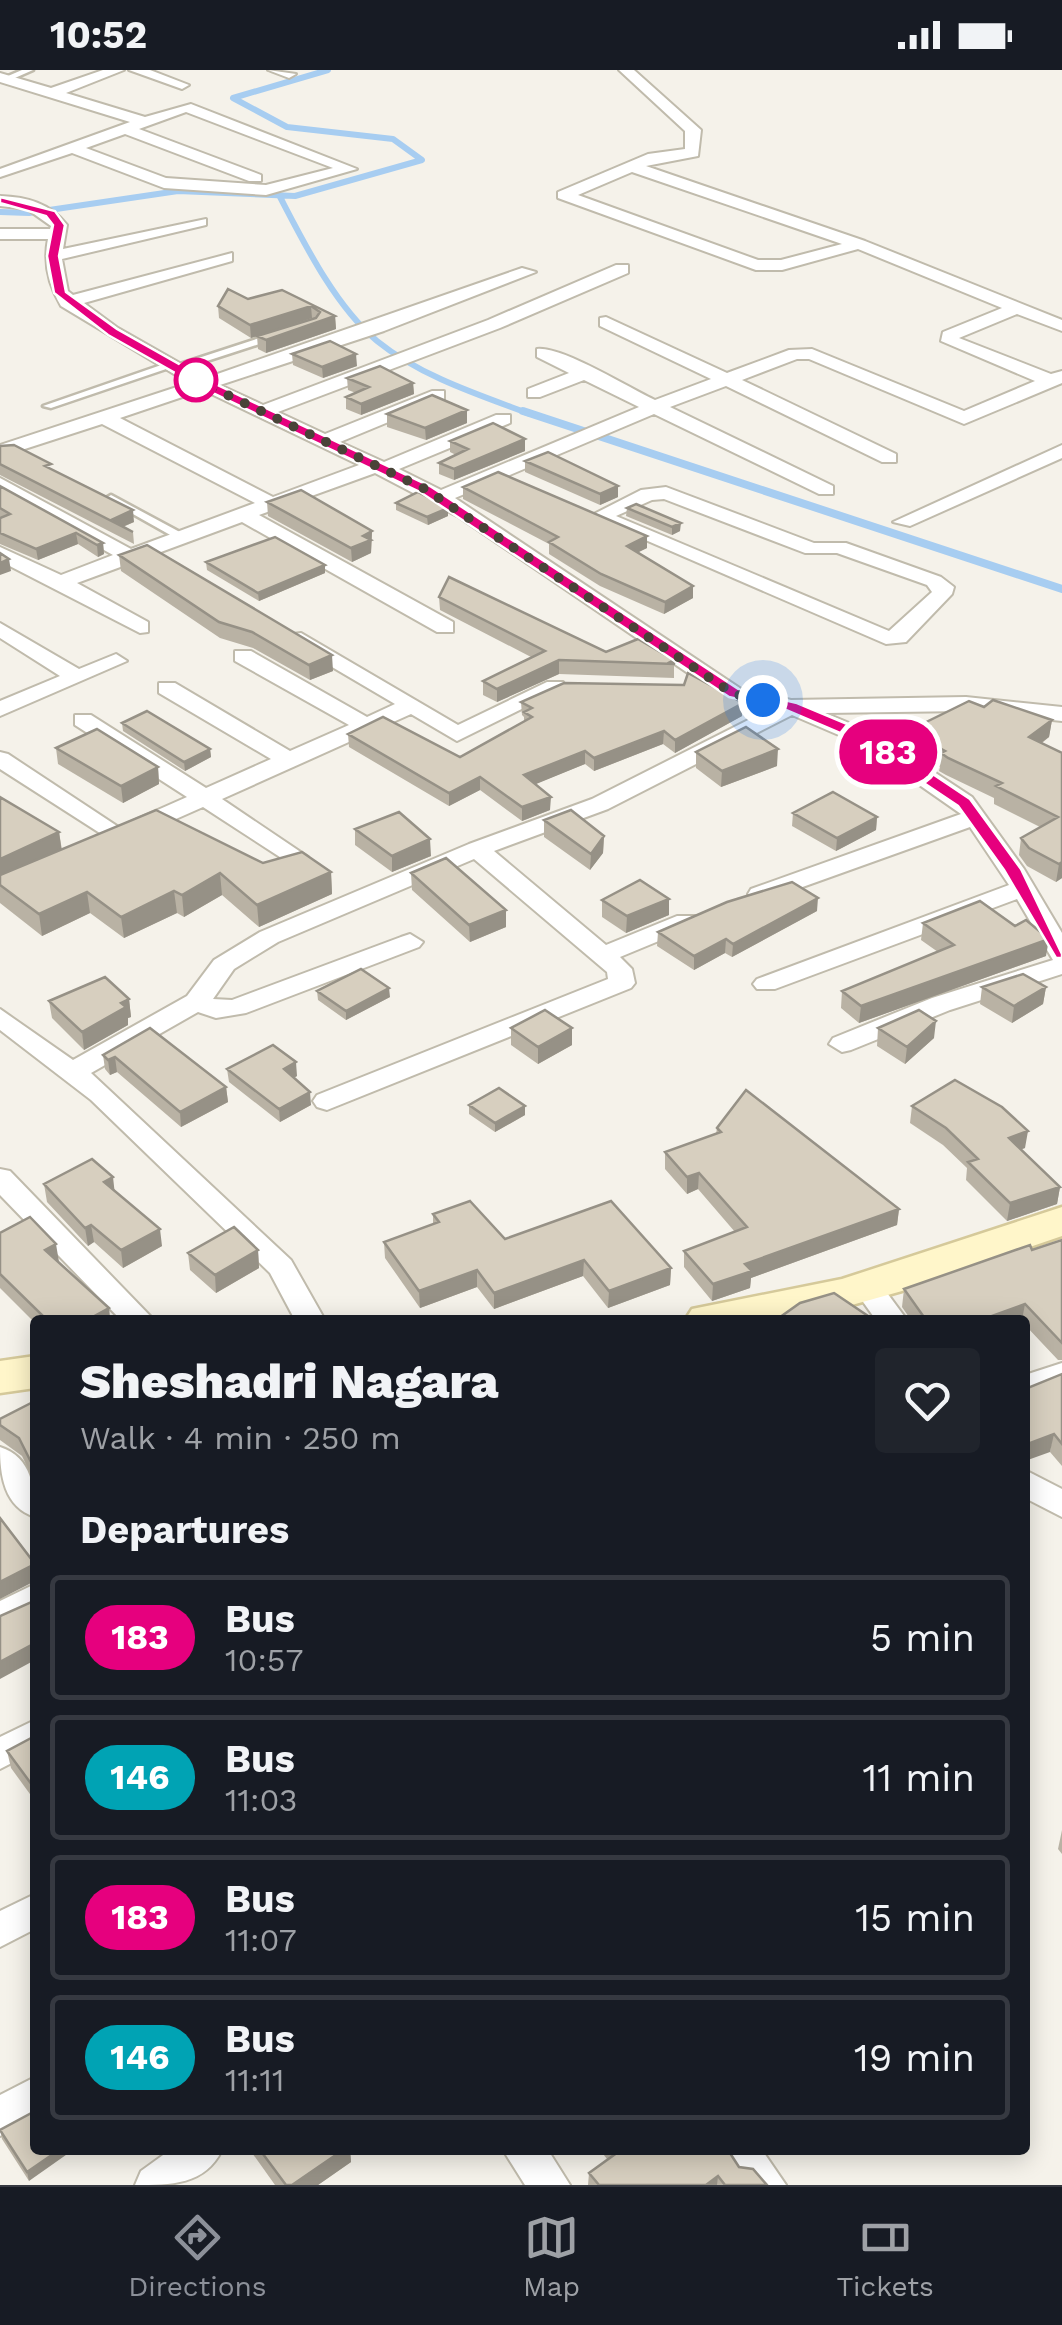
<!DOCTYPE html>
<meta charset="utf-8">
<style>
:root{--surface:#171b24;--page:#20242c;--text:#f1f3f6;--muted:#9ea1a6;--line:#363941;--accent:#8c9099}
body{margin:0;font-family:"Work Sans",sans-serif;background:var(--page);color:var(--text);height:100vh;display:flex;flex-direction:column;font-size:38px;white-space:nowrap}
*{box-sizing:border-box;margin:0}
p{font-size:32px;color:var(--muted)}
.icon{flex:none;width:55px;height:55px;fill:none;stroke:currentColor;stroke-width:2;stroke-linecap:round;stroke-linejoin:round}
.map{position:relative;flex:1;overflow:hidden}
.details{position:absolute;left:30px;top:1245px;width:1000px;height:840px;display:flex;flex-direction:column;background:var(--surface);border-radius:10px;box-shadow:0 5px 25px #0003}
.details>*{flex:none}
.badge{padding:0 20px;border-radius:32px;font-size:35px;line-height:65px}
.you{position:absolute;width:50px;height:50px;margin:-25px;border:8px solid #fff;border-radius:50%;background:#1a73e8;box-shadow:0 0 0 15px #1a73e833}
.map>.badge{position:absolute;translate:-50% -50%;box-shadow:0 0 0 5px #fff}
h2{padding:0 50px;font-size:38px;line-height:90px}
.round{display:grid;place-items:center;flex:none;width:105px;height:105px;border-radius:10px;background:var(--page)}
.overview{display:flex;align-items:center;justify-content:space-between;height:170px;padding:0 50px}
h1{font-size:48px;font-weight:800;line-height:75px}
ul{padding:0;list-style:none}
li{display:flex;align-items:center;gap:30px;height:125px;margin:0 20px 15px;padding:0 30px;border:5px solid var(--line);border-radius:10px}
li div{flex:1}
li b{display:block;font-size:38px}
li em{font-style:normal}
li .badge{min-width:110px;font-weight:700;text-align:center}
.status{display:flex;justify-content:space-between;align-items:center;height:70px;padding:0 50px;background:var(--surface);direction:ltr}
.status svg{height:28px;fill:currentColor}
.tab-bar{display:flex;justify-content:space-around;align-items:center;height:140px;border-top:2px solid var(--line);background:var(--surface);font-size:28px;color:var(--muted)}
.tab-bar a{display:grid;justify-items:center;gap:5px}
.tab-bar .selected{color:var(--accent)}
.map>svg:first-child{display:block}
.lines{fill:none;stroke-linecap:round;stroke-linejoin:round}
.stream-far1{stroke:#a7cdf1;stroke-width:6}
.stream{stroke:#a7cdf1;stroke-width:8}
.lane-casing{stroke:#c0bbac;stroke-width:5}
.street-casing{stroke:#c0bbac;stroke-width:4}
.secondary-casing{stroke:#d5c99a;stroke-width:5}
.lane{fill:#fff;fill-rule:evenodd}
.street{fill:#fff;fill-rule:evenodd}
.secondary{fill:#fff6ca;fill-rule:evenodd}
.wall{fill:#b9b2a4}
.shaded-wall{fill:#969186}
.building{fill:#d7cfbf;stroke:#969186;stroke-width:2.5}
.line{fill:#e6007e;stroke:#fff;stroke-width:2.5}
.walk{stroke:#494338;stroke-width:10;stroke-dasharray:0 18}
.stop-dot{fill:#fff;stroke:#e6007e;stroke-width:5}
</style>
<div class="status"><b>10:52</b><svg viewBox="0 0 49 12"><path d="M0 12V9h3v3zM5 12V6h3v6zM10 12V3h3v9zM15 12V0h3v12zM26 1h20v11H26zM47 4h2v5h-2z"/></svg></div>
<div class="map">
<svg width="1062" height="2115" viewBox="0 0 1062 2115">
<rect width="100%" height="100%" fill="#f5f2ea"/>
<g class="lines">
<path class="stream-far1" d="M279,125C304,173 335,236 377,271C420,306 479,325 530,344
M0,142L29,143L178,121L295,126L422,90L393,69L287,57L233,28L328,0"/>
<path class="stream" d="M523,341L1062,519"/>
<defs>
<path id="lane" d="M22,0H33L8,11L1,9Z
M275,263L279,266L278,268L179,300H173L172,297L51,338L43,336L167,293H173L174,296Z
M111,425L189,467L190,469L181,471L108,430L106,428Z"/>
<path id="street" d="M103,0H124L66,23L145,47L191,34L357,99L266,125L164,118L72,83L0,107V99L130,52L0,12V3L51,18ZM186,42L333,98L266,115L166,108L86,78L125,64L249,111H261V105L139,59Z
M129,0H150L189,15L182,19Z
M268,0L296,4L289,8Z
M619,0H634L701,60L698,86L646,96L865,171L1062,250V261L1017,244L959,268L1051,304L1062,301V313L964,354L809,289H797L742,310L896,384V392H882L726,316L670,337L833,416V424H819L654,344L455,428L741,619L791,630L966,627L1062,637V651L966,641L825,643L878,665L972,727L1024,799L1062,863V904L950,940L851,980L842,982L829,974L833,968L932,928L1053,890L1017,829L775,919H757L753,914L757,909L1009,815L970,757L769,829H751L748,824L751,819L961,744L862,675L792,645L608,739L494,781L606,875L677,846H695L698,851L695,856L620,887L632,899L635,913L631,918L327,1040L317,1037L313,1031L317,1025L608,909L607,902L474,789L278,872L234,899L213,929L232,930L401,867L410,864L423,872L419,877L246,943L216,948L198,942L91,1003L291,1190L325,1250H295L270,1203L91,1030L0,960V939L73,990L187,926L214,890L260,862L469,774L592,729L770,639L726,629L459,447L375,403L259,445L453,552V562H437L242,452L77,513L148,552V562L140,563L0,491V477L61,505L113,485L0,422V408L131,479L255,433L102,354L0,387V375L189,313L61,236C49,216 43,194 48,169H0V159H50L51,156L27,139L0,136V126C27,127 50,133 67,155L63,179L206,149V155L62,189L68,221L73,225L232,183V191L84,233L118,258L206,308L522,198L536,202L384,261L220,315L263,335L488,250L616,195H628V203L500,258L278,342L325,364L432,321H444V329L340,372L384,392L496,345H510V353L399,399L441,420L639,337L584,310L540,327H528V319L569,303L537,287V279C562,276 629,318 655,330L711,309L600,256V248L606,247L727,303L789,280L812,279L964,341L1035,311L941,271L943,262L1002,238L858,179L782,200H756L558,128V122L648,84L685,79V61ZM632,102L842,174L781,190H758L578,125ZM203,320L359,395L273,427L120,348Z
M1062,375V388L910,456L893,452Z
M666,417L814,473H846L941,507L954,517L952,524L906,572L886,574L590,446L641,420ZM664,429L805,483H837L927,515L932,522L889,561L616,446L652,430Z
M0,553L79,599L116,584L127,591L0,646V631L60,606L0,568Z
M301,563L458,655L547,612H563L566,617L457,671L411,644L222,729L308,787L311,792L289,805L277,798L283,789L203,737L142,764H127L125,772L117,774L0,699V682L8,684L123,760L126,754L187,727L75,655V645H91L206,718L271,689L159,623V613H175L290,681L349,655L235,591V581H251L367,647L395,634L293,574V564Z
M0,1099L10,1101L154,1250H121L0,1125Z
M866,1205L876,1208L907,1250H876L851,1215L856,1208Z
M1062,1293V1316L1025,1328V1305Z
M0,1377C32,1387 35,1419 35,1447C4,1437 0,1405 0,1377Z
M1025,1400L1062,1419V1447L1025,1428Z
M35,1514V1543L0,1560V1531Z
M35,1650V1681L0,1699V1667Z
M35,1824V1859L0,1877V1841Z
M35,2007V2047L0,2066V2025Z
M170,2080H222C205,2115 171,2115 135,2115L141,2101Z
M503,2080H548L570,2115H525Z
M717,2080H762L786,2115H740Z"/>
<path id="secondary" d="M1062,1137V1166L902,1221L798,1250H685L692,1239L842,1209Z
M35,1286V1318L0,1323V1291Z"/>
</defs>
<use href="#lane" class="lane-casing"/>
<use href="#street" class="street-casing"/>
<use href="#secondary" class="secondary-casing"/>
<use href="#lane" class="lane"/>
<use href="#street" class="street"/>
<use href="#secondary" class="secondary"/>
</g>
<path class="wall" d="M282,220L335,246L336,259L266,283L258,279L257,266L313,249L251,268L219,248L218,236Z
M292,284L357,296L323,308L293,295Z
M347,308L413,313L414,324L361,345L346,339V327L356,323L348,320Z
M387,344L467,353L426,370L387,357Z
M450,371L525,381L454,410L439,404V393L456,385L450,382Z
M0,376L52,400L134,452L123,457L133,462L134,474L0,405Z
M525,391L618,427L600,435L525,402Z
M0,416L103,473L104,484L98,487L78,474L38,490L0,474Z
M463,417L647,478L638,482L693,516V528L664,544L600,516L549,484V474L463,429Z
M267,432L372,461L371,483L352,492L268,446Z
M396,433L448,446L428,455L396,440Z
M627,438L680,461L672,465L626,446Z
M119,485L333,601L310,610L253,578L220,568L121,501Z
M206,492L325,503L259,531L207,500Z
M439,527L606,582L674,590V608L559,604L497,632L483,625V611L531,587L440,540Z
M521,632L742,646L675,683L663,674L594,701L585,694L535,714L550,740L522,751L480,720L449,736L349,677L348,664L460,687L524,651V647L522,645Z
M984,637L1052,650L1049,667L1042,673L1062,683V808L1056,812L1027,796L1019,785L1021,768L1040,757L994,734V728L946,705L939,701L940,697L906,679L908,661Z
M122,653L210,679L211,687L185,701L123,661Z
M56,678L158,697L159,714L123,733L58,694Z
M696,682L777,696L721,717L696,698Z
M0,727L59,762L62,780L263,793L331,802L332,824L259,857L222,825L184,847L177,843L124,868L90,843L42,866L0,833Z
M793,743L877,747L876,760L836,781L792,756Z
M544,750L604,766L603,783L590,800L544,767Z
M355,759L431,786L392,802L355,775Z
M411,803L506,857L470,872L412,820Z
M602,830L669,845L626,863L602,847Z
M817,841L732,887L725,883L694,900L657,876L658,862Z
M923,853L1015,856L1046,886L859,953L841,938L842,921L938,882L921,870Z
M982,917H1046L1043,934L1012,953L980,934Z
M317,921L390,927L346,950L318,930Z
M129,929L131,947L128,948V955L84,980L52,948L49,931Z
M150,958L226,1017L228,1032L181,1057L117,1002L110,1005L105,999L103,985Z
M511,958L572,975L538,994L511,975Z
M878,958L934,968L905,994L877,976Z
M227,999L297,1006L294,1008L311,1035L280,1052L229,1012Z
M469,1035L525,1045L495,1062L469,1044Z
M912,1036L1025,1078L1021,1079L1060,1117L1057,1134L1007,1151L966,1110L967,1098L943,1075L910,1053Z
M717,1058L899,1139L897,1155L751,1208L750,1218L712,1231L684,1197V1181L735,1162L698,1119L687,1124L665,1099V1082L716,1064Z
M44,1114L114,1120L162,1176L123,1198L94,1172L88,1176L47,1132Z
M433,1144L505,1169L671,1198L670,1215L608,1238L583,1206L494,1239L477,1217L420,1238L385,1188L384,1172L433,1154Z
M0,1163L59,1192L109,1238L110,1250H35V1253L0,1218Z
M1062,1170V1290H1058L1025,1255V1250H911L902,1237L904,1219Z
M258,1180L259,1198L216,1223L190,1200L188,1183Z
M1062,1304V1396L1050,1382Z
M35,1331V1413L22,1386L0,1370V1349Z
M35,1658V1731L11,1698L7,1681L33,1667Z
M1062,1760V1784L1058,1779Z
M35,2041L29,2111L2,2069L0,2060Z
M250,2080H350L351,2092L318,2115H275Z
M600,2080H728L739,2097L767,2115H588L589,2103L607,2089Z"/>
<path class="shaded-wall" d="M311,236L312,248L251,268L250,255Z
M335,246L336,259L266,283V270Z
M356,284L357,296L323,308L322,297Z
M413,313L414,324L361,345V334Z
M467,340V353L426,370L425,358Z
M525,369V381L454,410V399Z
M618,416V427L600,435V424Z
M448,438V446L428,455L427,447Z
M133,440L134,452L122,457L111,450Z
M681,453L680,461L672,465V457Z
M372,461L371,483L352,492L351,478L363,466Z
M76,463L78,474L38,490L36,479Z
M647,466V478L627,488V476Z
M103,473L104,484L98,487L97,475Z
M9,489L11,501L0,505V493Z
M325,495V503L259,531L258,523Z
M693,516V528L664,544L665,532Z
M332,585L333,601L310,610L309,595Z
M559,590V604L497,632V619Z
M743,633L742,646L675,683V670Z
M1052,650L1049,667L1026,684L1029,667Z
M664,661L663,674L594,701V688Z
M210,679L211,687L185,701L184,692Z
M778,679L777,696L721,717L722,701Z
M585,681V694L524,719V705Z
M158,697L159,714L123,733L121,716Z
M480,707V720L449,736V723Z
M551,727L550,740L522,751V737Z
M877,747L876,760L836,781L837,768Z
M59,762L62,783L0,812V789Z
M604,766L603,783L590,800L591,784Z
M430,769L431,786L392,802V786Z
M1062,792V808L1056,812L1059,794Z
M331,802L332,824L259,857L257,835Z
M220,803L222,825L184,847L182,825Z
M174,821L177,843L124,868L121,847Z
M87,822L90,843L42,866L39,844Z
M818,828L817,841L732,887L733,874Z
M669,829V845L626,863L627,846Z
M506,840V857L470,872L469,855Z
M726,869L725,883L694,900V886Z
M1049,869L1046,886L859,953L861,936Z
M1046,917L1043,934L1012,953L1014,936Z
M389,918L390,927L346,950V941Z
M129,929L131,947L128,948V955L84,980L82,962L121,933Z
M936,951L934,968L905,994L907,977Z
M572,958V975L538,994V977Z
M115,987L117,1002L110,1005L108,990Z
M296,992L297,1006L285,1012L284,999Z
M226,1017L228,1032L181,1057L180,1042Z
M310,1022L311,1035L280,1052L279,1039Z
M525,1036V1045L495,1062V1053Z
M1028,1061L1025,1078L1006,1085L1009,1068Z
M699,1103L698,1119L687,1124V1107Z
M113,1107L115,1125L104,1112Z
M1060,1117L1057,1134L1007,1151L1010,1133Z
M899,1139L897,1155L751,1208L750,1218L712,1231L713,1214L745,1194Z
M91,1155L94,1172L88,1176L85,1158Z
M160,1159L162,1176L123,1198L121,1180Z
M56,1174L59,1192L48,1198L45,1180Z
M258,1180L259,1198L216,1223L215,1205Z
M584,1190L583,1206L494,1239V1223Z
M671,1198L670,1215L608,1238L609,1221Z
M477,1200V1217L420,1238L419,1221Z
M1025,1234L1022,1250H981Z
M109,1238L110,1250H87Z
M1054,1364L1050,1382L1025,1391V1375Z
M33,1495L35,1511L0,1529V1512Z
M35,1573V1590L0,1609V1592Z
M59,2080H73L29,2111L27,2102Z
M343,2080H350L351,2092L318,2115H292Z
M718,2106L717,2115H706Z"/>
<path class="building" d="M228,219L248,229L282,220L335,246L266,270L257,266L316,248L320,242L311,236L250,255L218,236Z
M330,271L356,284L322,297L292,284Z
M380,296L413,313L361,334L346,327L369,317L347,308Z
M432,325L467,340L425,358L387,344Z
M493,353L525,369L454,399L439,393L468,379L450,371Z
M14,375L51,394L45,396L133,440L111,450L133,462L0,394V376Z
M548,382L618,416L600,424L525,391Z
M498,402L647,466L627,476L693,516L665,532L601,504L549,472L558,467L463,417Z
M0,416L103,473L97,475L76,463L36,479L0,463V448L10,444L0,438Z
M301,420L372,461L363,466L371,470L351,478L267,432Z
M418,422L448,438L427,447L396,433Z
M636,434L681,453L672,457L627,438Z
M275,467L325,495L258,523L206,492Z
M147,475L332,585L309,595L252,562L219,552L119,485Z
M0,483L9,489L0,493Z
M449,507L606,582L638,569L674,590L670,592L675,594L559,590L497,619L483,611L545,581L439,527Z
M688,603L743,633L675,670L664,661L594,688L585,681L524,705L551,727L522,737L480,707L449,723L348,664L383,647L460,687L532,647L524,642L532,638L521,632L564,613L684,615Z
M993,630L1052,650L1029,667L1062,683V792L1059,794L1029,778L1021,768L1058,747L996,716L1002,713L948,688L941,683L945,681L908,661L969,631L984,637Z
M147,641L210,679L184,692L122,653Z
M746,657L778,679L722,701L696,682Z
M97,659L158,697L121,716L56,678Z
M833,722L877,747L837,768L793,743Z
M0,727L59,762L0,789Z
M156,740L263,793L302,782L331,802L257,835L220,803L182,825L174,821L121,847L87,822L39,844L0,815V805Z
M571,740L604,766L591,784L544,750Z
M399,742L430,769L392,786L355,759Z
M446,788L506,840L469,855L411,803Z
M640,810L669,829L627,846L602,830Z
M792,812L818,828L733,874L726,869L694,886L658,862L727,832Z
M980,831L1015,856L1026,850L1049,869L861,936L842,921L954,875L923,853Z
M361,899L389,918L346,941L317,921Z
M1023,904L1046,917L1014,936L982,917Z
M105,907L129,929L121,933L126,937L82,962L49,931Z
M545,940L572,958L538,977L511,958Z
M919,940L936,951L907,977L878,958Z
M150,958L226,1017L180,1042L115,987L108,990L103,985Z
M273,975L296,992L284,999L310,1022L279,1039L227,999Z
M955,1010L1002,1037L1028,1061L1009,1068L1060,1117L1010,1133L968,1092L978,1089L946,1058L912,1036Z
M499,1018L525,1036L495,1053L469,1035Z
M746,1020L899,1139L745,1194L752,1201L713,1214L684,1181L747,1157L699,1103L687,1107L665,1082L721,1062L717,1058Z
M92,1089L113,1107L104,1112L160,1159L121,1180L91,1155L85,1158L44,1114Z
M470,1131L505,1169L611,1131L671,1198L609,1221L584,1190L494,1223L477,1200L419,1221L384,1172L439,1152L433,1144Z
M30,1147L56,1174L45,1180L109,1238L87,1250H47L0,1204V1163Z
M234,1157L258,1180L215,1205L188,1183Z
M1062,1170V1273L1025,1234L981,1250H926L904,1219L1030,1175L1032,1180Z
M834,1223L874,1250H776L800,1233Z
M1062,1304V1374L1054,1364L1025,1375V1319Z
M35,1331V1400L19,1368L0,1355V1349Z
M0,1448L35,1494V1573L0,1592V1546L34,1531L33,1495L0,1512Z
M35,1658V1719L7,1681L33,1667Z
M35,2039V2080H59L27,2102L0,2060L35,2041Z
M260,2080H343L292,2115H286Z
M617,2080H728L739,2097L753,2099L767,2115H725L718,2106L706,2115H599L589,2103L618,2082Z"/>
<path class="line" d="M0,127L55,141L65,155L59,186L66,222L117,259L209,311L430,416L740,620L797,633L876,666L970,729L1021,799L1062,884V888H1056L1004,800L958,736L864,673L786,640L729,627L420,422L200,317L108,265L54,223L47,186L53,155L46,146L0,133Z"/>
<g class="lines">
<path class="walk" d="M196,310L425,419L734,624L763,630"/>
</g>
<circle class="stop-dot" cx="196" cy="310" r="20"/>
</svg>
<div class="you" style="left:763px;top:630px"></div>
<b class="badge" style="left:888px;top:682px;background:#e6007e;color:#fff">183</b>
<section class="details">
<div class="overview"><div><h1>Sheshadri Nagara</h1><p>Walk · 4 min · 250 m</p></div><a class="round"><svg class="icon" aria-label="heart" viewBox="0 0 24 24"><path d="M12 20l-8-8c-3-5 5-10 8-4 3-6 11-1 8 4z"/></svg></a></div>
<h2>Departures</h2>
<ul>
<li><span class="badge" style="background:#e6007e;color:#fff">183</span><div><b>Bus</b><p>10:57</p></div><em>5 min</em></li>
<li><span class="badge" style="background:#00a3b4;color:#fff">146</span><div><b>Bus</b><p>11:03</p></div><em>11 min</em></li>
<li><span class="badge" style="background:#e6007e;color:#fff">183</span><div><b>Bus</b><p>11:07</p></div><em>15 min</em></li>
<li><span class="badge" style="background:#00a3b4;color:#fff">146</span><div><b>Bus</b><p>11:11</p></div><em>19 min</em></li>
</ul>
</section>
</div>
<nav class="tab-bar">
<a class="selected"><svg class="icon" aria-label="directions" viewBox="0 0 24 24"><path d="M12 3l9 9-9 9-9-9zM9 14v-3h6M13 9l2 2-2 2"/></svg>Directions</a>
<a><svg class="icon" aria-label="map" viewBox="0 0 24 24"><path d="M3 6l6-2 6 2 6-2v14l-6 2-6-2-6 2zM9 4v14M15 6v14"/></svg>Map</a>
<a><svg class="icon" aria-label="tickets" viewBox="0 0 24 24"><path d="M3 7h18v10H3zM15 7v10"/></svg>Tickets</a>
</nav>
